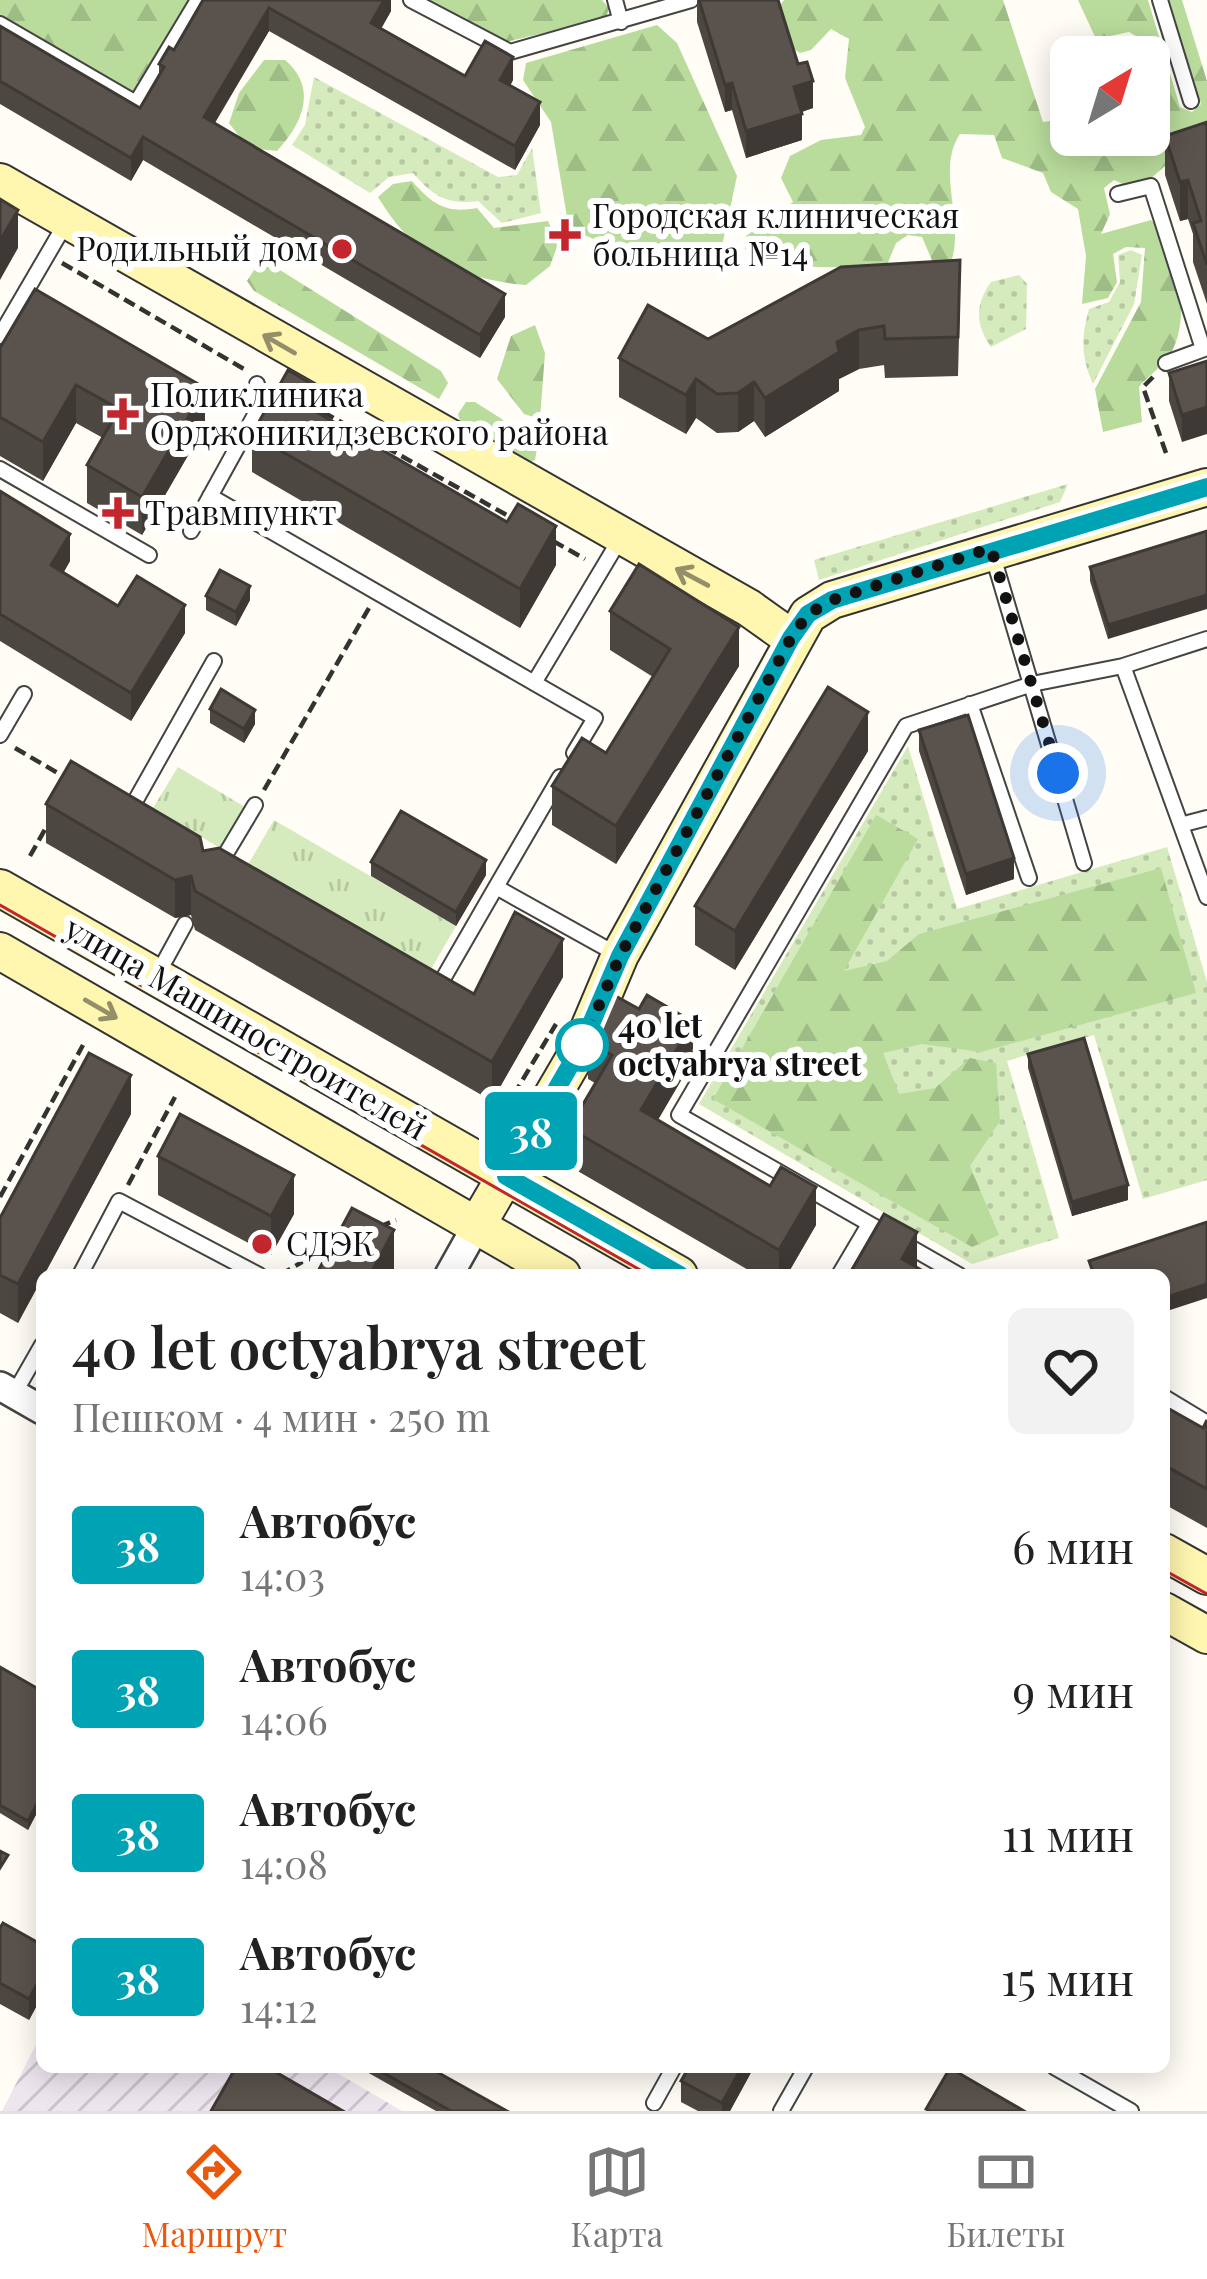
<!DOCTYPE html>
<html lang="ru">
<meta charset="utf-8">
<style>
:root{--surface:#fff;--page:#f2f2f2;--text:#222;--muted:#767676;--line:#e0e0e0;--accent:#ea580c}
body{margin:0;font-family:"Playfair Display",serif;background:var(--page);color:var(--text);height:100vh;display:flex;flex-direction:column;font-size:45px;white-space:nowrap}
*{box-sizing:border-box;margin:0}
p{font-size:39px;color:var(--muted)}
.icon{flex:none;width:66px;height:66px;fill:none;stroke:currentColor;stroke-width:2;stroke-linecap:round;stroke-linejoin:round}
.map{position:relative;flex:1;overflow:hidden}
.side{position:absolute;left:36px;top:1269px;width:1134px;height:804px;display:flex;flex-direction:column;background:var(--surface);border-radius:18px;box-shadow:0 6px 30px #0003}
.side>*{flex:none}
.badge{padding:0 24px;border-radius:9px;font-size:42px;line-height:78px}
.needle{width:78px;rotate:38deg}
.fabs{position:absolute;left:1050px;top:36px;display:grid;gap:24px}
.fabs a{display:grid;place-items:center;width:120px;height:120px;border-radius:18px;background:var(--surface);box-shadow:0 6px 30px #0003;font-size:60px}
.you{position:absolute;width:60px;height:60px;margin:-30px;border:9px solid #fff;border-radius:50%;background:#1a73e8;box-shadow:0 0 0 18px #1a73e833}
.map>.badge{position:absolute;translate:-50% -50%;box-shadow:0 0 0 6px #fff}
.round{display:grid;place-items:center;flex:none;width:126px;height:126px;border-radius:18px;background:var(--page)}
.summary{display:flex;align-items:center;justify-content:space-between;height:204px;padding:0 36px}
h1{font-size:57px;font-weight:600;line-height:90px}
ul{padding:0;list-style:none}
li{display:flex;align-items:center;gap:36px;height:144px;padding:0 36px}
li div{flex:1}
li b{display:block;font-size:45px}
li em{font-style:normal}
li .badge{min-width:132px;font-weight:700;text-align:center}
.menu{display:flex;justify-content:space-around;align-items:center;height:168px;border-top:3px solid var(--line);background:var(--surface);font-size:33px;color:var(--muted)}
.menu a{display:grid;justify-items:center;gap:6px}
.menu .selected{color:var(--accent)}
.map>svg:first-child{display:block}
.industrial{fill:url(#industrial-furrows)}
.grass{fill:url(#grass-dots)}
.forest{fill:url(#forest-firs)}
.park{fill:url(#park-tufts)}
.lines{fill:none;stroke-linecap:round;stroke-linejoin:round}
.lane-casing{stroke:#444;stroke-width:18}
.street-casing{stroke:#444;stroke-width:32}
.secondary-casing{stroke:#333;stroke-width:40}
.path{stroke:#333;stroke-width:4.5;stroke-dasharray:12 6;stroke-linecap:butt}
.lane{stroke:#fff;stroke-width:14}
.street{stroke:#fff;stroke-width:27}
.secondary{stroke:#fff6b0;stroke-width:36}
.tram{stroke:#c4262e;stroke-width:3}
.wall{fill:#4d4742}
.shaded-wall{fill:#3f3936}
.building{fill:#5a524d;stroke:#3f3936;stroke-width:3}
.oneway{stroke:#948f68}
.line-casing{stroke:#fff;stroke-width:27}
.line{stroke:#00a3b4;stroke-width:18}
.walk{stroke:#111;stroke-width:12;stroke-dasharray:0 21.6}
.poi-dot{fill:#c4262e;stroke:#fff;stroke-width:4.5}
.stop-dot{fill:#fff;stroke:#00a3b4;stroke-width:6}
.labels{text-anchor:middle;stroke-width:12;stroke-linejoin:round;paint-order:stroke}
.poi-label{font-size:33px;fill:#111;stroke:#fff;text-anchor:start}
.stop-label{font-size:33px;font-weight:bold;fill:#111;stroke:#fff;text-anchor:start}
.street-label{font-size:33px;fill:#111;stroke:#fff}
</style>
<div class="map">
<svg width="1207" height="2111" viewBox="0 0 1207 2111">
<defs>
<pattern id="industrial-furrows" width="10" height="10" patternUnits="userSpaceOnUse" patternTransform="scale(3)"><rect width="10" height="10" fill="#eee6ef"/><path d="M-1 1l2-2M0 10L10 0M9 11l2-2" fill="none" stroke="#cbc4cc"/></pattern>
<pattern id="grass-dots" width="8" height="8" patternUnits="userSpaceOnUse" patternTransform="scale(3)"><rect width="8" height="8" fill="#d5ebbd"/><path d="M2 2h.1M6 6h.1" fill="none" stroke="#b6c8a1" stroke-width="1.8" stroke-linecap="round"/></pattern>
<pattern id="forest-firs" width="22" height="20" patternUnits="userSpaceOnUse" patternTransform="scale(3)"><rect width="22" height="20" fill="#b9dc9c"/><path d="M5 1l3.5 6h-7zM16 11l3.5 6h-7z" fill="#9ebc85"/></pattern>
<pattern id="park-tufts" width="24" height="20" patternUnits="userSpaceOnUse" patternTransform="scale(3)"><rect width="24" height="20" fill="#d5ebbd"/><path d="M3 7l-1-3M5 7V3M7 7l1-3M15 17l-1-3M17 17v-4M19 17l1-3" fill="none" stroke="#b6c8a1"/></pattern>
</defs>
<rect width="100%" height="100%" fill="#fffdf5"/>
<path class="industrial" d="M42,2033V2067H327L402,2111H2Z"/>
<path class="grass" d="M314,77L498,177L517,175L532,148L541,213L502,223L478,201C447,205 433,196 413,173L389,177L370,193L292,145L305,125Z
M1131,250L1142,255L1134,304L1093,384C1081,357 1081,338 1089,309L1109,302L1120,282L1118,255Z
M1019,275L1027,284L1026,329L991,347C975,324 975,304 991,282Z
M1068,484L1060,502L819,580L814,560Z
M908,746L957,909L1167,847L1207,982V1180L1143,1199L1094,1035L1007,1061L1059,1238L972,1264L699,1104Z"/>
<path class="forest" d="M0,0H191L136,96L0,17Z
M427,0H602L609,8L606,18L506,42Z
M784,0H1003L1043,122L1071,118V135H1149V57H1142L1136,36L1129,32L1096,39L1078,0H1148L1180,107L1192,112L1201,104L1168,0H1182L1207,81V151L1166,165L1148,181L1129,187L1114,180L1104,188L1110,214L1101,234L1151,220C1179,248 1194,324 1167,359C1159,369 1148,376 1139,387L1142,422L1103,432L1095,389L1141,302L1145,248L1126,247L1113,254L1117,282L1108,298L1082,304L1086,256L1078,209L1051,192L1043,173L1002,158L994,135L960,134C934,172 969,228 948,269L934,265L922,237L908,235L896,243L887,265C850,267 772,273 745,249L746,236L793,202L781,178L790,156L821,140L861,135L865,127L845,78L849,39L831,29L811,50L800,53L787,45L778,8Z
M657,25L677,43L737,176L720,255L649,261L569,229L551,122L523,80L526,63Z
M264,60H285C318,88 303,123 277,151L248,148L229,123L239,93Z
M412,181C432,204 446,214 477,208L494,228L548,221L558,244L550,266L526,285C458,279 414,257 378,197L393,184Z
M272,265L441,371L448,383L439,399L254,291L247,281L256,267Z
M535,325L545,353L540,419L524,414L497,379L511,336Z
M466,402H475L538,442L535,460L528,463L461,425L458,414Z
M876,815L918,839L844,971L887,961L919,934L1161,868L1196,993L981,1052L922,1044L883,1053L899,1094L935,1088L970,1058L996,1063L1000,1121L970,1166L999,1235L972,1247L713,1099Z"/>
<path class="park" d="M178,767L245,807L220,848L153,808Z
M274,820L456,926L427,976L245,870Z"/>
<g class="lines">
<defs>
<path id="lane" d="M411,0L510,52L691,0
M615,0L621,22
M1160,0L1191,101
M0,24L136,103L198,0
M1118,194L1151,186L1203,349
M0,336L67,221
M1166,363L1207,348
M0,469L149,555
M210,496L595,718L574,753
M191,531L261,404L257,384
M992,553L1084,863
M1123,666L1207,897
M534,683L620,539
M970,704L1029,878
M0,735L24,694
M128,814L214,661
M1184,824L1207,818
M218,867L255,805
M496,887L560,777
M156,977L185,924
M436,991L496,887L618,955
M80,1275L119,1201L259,1275
M839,1275L868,1226
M959,1275L679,1115L906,726L1032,684L1123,666L1207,639
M14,1394L42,1345
M1164,1397L1207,1423
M1054,2067L1131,2111
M654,2103L674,2067
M781,2111L806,2067"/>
<path id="street" d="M449,1275L477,1225
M0,1386L42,1410"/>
<path id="secondary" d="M0,182L749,608L791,638
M0,888L679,1275
M0,951L562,1275
M477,1225L582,1045L620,955L808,615L832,600L1207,487
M1164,1552L1207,1576
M1164,1611L1207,1635"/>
</defs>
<use href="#lane" class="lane-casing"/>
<use href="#street" class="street-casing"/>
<use href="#secondary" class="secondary-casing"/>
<path class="path" d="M62,263L244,369
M1153,377L1143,387L1166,453
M202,392L234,411
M323,412L512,518
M553,541L585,559
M15,748L68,779
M264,790L369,608
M30,856L48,824
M495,1126L556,1024
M128,1185L175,1097
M0,1197L83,1045
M379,1227L396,1220
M280,1275L334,1243"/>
<use href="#lane" class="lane"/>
<use href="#street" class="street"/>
<use href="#secondary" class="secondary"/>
<path class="tram" d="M0,905L649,1275
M1164,1570L1207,1594"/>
</g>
<path class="wall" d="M203,0H391V11L381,29L465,76L513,80L510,86L540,125L515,170L269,31L215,123L505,317L480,358L143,160L131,181L0,104V26L140,108L159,75V64L174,50Z
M697,0H778L813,108L802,112V140L746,158L732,110L725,112L697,22Z
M1207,122V304L1193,262V234L1188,219L1180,221L1165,175V136Z
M960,299L958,376L885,378L884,365L859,369L839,379V391L765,437L754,421L738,432L717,433L696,418L686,434L619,397V358L708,339Z
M0,348L205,426L142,535L87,503V465L103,438L76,423L43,481L0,456Z
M1207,361L1182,442L1169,401V373Z
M324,416L556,565L520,628L252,472V434Z
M0,491L70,561L64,572L118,606L185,633L131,721L0,641Z
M1207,531L1108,639L1090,581V567Z
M206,596L250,600L236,626L206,610Z
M610,611L739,666L616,864L552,825V786L606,753L653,677L610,650Z
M210,709L255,724L244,743L210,723Z
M919,730L1014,879L966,895L919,751Z
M868,751L735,970L695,945V906Z
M46,804L203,851L474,994L563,977L492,1101L195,930L191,915L175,918L46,843Z
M371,862L486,875L456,926L371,876Z
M588,1042L693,1060L658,1120L816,1225L787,1275H757L569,1166V1128L595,1083L588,1079Z
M1028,1054L1128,1200L1072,1216L1028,1068Z
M131,1114L44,1275H42L18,1323L0,1313V1218Z
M158,1156L294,1214L271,1255L158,1195Z
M1164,1406L1203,1428L1207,1420V1528L1164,1504Z
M0,1667L42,1691V1803L28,1830L0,1813Z
M0,1928L42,1945V1996L29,2020L0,2004Z
M358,2067H428L507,2111H436Z
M689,2067H754L730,2111H698L681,2102V2081Z"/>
<path class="shaded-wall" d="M384,0H391V11L371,46V23Z
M269,8V31L204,140V117Z
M513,57V80L500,103V80Z
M813,81V108L794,114V87Z
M732,83V110L725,112V85Z
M540,102V125L515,170V146Z
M802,114V140L746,158V131Z
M143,137V160L131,181V158Z
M1188,180V219L1180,221V182Z
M18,210V248L0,280V241Z
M505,294V317L480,358V335Z
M859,330V369L839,379V391L765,437V398L837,342Z
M696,379V418L686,434V395Z
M754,382V421L738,432V393Z
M76,385V423L43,481V442Z
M205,388V426L142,535V497Z
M324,391V430L313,410Z
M1207,407V434L1182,442V415Z
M556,526V565L520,628V589Z
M70,534V561L51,592V565Z
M250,586V600L236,626V612Z
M1207,595V609L1108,639V625Z
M185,605V633L131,721V693Z
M739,627V666L616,864V826Z
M255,710V724L244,743V729Z
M868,712V751L735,970V931Z
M1014,858V879L966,895V874Z
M486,860V875L456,926V912Z
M191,876V915L175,918V880Z
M563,939V977L492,1101V1062Z
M693,1022V1060L641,1148V1110Z
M131,1075V1114L44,1275H42V1279L18,1323V1284Z
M294,1175V1214L271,1255V1216Z
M1128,1185V1200L1072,1216V1202Z
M816,1187V1225L787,1275H779V1250Z
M394,1230V1269L391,1275H370Z
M917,1232V1271L902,1259Z
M1207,1284V1298L1164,1312V1298Z
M1169,1727V1755L1164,1763V1736Z
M42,1794V1803L28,1830V1821Z
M42,1975V1996L29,2020V1999Z
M742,2067H754L730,2111H722V2103Z"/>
<path class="building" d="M203,0H384L371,23L465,76L485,41L513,57L500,80L540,102L515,146L269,8L204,117L505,294L480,335L143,137L131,158L0,81V26L140,108L164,67L159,64L169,47L174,50Z
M699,0H778L798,64L807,62L813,81L794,87L802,114L746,131L732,83L725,85Z
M1207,122V265L1193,223L1201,221L1188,180L1180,182L1165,136Z
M0,199L18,210L0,241Z
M960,260L958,337L885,339L884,326L859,330L837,342L839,352L765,398L754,382L738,393L717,394L696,379L686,395L619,358L648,305L708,339L841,267Z
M35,289L205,388L142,497L87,465L119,409L76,385L43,442L0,417V348Z
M1207,361V407L1182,415L1169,373Z
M288,370L324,391L313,410L507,522L518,504L556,526L520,589L252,434Z
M0,491L70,534L51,565L118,606L137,576L185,605L131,693L0,614Z
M1207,531V595L1108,625L1090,567Z
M639,564L739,627L616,826L552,786L582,738L606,753L670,649L610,611Z
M220,570L250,586L236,612L206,596Z
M828,687L868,712L735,931L695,906Z
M221,689L255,710L244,729L210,709Z
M968,715L1014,858L966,874L919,730Z
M71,761L200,837L203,851L219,848L474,994L515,912L563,939L492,1062L195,891L191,876L175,880L46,804Z
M401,811L486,860L456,912L371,862Z
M612,994L639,1009L647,995L693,1022L641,1110L770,1186L781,1167L816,1187L779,1250L569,1128L612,1055L588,1042Z
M1084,1038L1128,1185L1072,1202L1028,1054Z
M89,1053L131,1075L18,1284L0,1275V1218Z
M180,1114L294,1175L271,1216L158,1156Z
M352,1208L394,1230L370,1275H316Z
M884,1214L917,1232L902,1259L930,1275H849Z
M1207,1222V1284L1164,1298V1275H1094L1089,1261Z
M1164,1406L1203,1428L1207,1420V1489L1164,1465Z
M0,1667L42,1691V1794L28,1821L0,1805Z
M0,1851L8,1855L0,1868Z
M3,1923L42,1945V1975L29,1999L0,1983V1928Z
M236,2067H267L343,2111H211Z
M373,2067H428L507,2111H451Z
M689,2067H742L722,2103L681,2081Z
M950,2068L1024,2111H930L926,2109Z"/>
<defs><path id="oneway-shaft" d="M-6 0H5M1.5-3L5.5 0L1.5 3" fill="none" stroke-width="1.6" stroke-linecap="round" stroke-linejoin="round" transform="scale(3)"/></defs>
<g class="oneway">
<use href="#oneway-shaft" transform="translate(279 344) rotate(-150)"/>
<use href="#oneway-shaft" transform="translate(692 577) rotate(-152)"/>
<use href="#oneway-shaft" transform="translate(101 1009) rotate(30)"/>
</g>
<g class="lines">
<defs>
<path id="line" d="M680,1275L506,1176L582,1045L620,956L791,638L808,614L832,600L1207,487"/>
</defs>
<use href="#line" class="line-casing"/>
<use href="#line" class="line"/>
<path class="walk" d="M582,1045L620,956L791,638L808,614L832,600L991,548L1058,773"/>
</g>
<g class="poi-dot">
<path d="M559 217h12v12h12v12h-12v12h-12v-12h-12v-12h12z"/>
<circle cx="342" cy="249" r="12"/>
<path d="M117 396h12v12h12v12h-12v12h-12v-12h-12v-12h12z"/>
<path d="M112 495h12v12h12v12h-12v12h-12v-12h-12v-12h12z"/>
<circle cx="262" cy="1244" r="12"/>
</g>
<circle class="stop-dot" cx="582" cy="1045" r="24"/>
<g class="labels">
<g class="poi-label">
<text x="592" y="228">Городская клиническая<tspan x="592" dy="38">больница №14</tspan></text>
<text x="318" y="261" text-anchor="end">Родильный дом</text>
<text x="150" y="407">Поликлиника<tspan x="150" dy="38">Орджоникидзевского района</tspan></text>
<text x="145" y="525">Травмпункт</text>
<text x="286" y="1256">СДЭК</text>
</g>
<g class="stop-label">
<text x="618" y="1038">40 let<tspan x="618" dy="38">octyabrya street</tspan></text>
</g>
<g class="street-label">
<text transform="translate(246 1028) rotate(30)" y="12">улица Машиностроителей</text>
</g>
</g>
</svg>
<div class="fabs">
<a><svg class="needle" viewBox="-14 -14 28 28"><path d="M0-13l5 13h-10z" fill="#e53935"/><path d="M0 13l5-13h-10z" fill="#767676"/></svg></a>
</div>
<div class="you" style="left:1058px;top:773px"></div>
<b class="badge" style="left:531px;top:1131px;background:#00a3b4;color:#fff">38</b>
<section class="side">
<div class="summary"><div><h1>40 let octyabrya street</h1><p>Пешком · 4 мин · 250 m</p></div><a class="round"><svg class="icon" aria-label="heart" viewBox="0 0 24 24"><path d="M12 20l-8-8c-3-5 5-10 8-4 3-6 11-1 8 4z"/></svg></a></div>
<ul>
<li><span class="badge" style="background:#00a3b4;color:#fff">38</span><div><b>Автобус</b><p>14:03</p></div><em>6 мин</em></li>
<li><span class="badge" style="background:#00a3b4;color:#fff">38</span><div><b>Автобус</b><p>14:06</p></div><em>9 мин</em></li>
<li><span class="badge" style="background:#00a3b4;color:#fff">38</span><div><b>Автобус</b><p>14:08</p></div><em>11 мин</em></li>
<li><span class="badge" style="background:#00a3b4;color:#fff">38</span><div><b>Автобус</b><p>14:12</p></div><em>15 мин</em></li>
</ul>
</section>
</div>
<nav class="menu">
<a class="selected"><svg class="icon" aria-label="directions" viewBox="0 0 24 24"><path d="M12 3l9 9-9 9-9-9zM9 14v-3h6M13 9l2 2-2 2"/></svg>Маршрут</a>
<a><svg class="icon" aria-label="map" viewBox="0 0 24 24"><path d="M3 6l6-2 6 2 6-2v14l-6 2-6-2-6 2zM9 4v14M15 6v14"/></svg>Карта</a>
<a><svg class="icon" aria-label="tickets" viewBox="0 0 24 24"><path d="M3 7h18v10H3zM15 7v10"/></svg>Билеты</a>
</nav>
